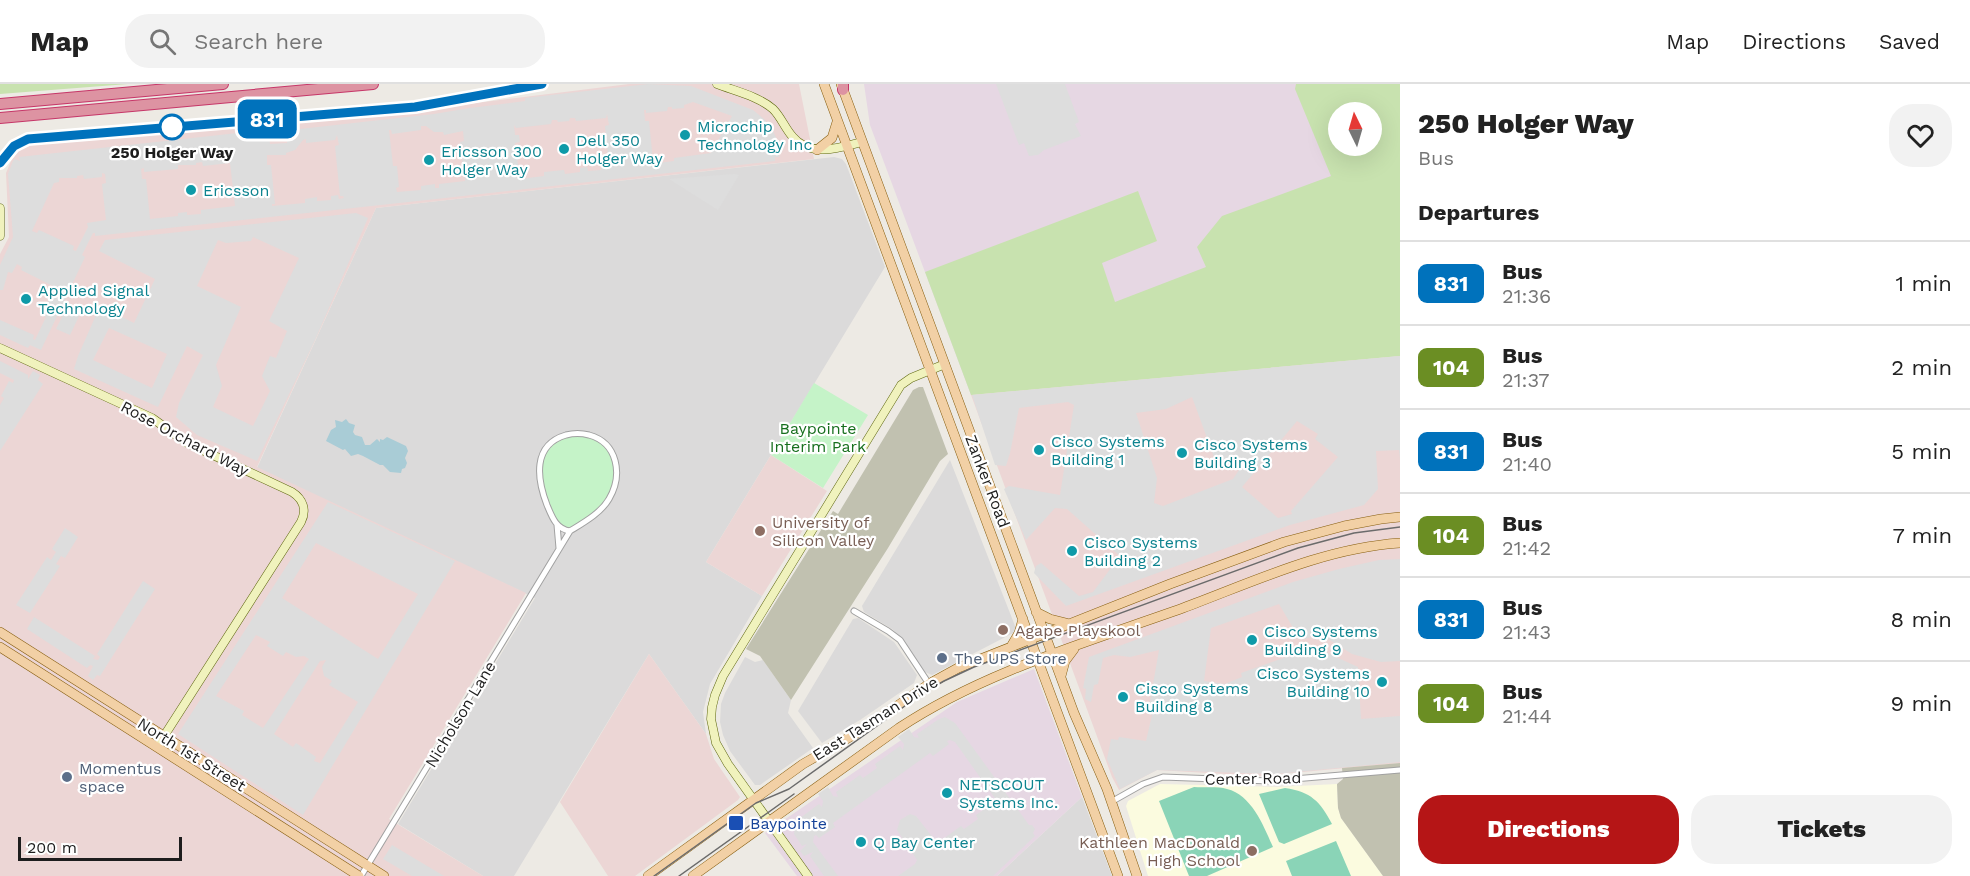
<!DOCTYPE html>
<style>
:root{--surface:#fff;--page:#f2f2f2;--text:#222;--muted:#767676;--line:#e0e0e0;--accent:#b51516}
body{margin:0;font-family:"Work Sans",sans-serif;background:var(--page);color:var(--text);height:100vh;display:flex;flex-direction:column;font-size:22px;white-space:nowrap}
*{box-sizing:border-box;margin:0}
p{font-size:20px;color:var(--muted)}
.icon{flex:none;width:33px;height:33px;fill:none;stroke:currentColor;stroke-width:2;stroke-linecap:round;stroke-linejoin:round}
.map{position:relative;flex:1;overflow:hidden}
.panel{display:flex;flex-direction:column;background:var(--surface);width:570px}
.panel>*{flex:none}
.badge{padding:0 12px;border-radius:9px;font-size:21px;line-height:39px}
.needle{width:39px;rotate:355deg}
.fabs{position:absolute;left:1328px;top:18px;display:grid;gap:12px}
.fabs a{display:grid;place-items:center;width:54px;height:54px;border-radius:50%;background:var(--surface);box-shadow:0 6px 24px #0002;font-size:30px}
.scale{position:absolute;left:18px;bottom:15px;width:164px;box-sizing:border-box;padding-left:6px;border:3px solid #1d1d1d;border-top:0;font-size:16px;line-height:21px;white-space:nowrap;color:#1d1d1d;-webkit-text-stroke:4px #fff;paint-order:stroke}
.map>.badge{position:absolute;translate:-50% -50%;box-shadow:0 0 0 3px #fff}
h2{padding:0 18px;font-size:22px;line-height:54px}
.round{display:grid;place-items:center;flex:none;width:63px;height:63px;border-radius:24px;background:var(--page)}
.head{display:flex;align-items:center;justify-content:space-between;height:102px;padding:0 18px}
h1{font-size:28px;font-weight:800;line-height:45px}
.cta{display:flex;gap:12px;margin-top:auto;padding:12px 18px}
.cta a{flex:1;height:69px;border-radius:24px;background:var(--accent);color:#fff;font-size:24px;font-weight:800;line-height:69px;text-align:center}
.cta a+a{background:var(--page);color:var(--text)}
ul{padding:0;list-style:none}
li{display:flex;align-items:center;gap:18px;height:84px;padding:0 18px;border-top:2px solid var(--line)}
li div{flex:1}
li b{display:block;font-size:22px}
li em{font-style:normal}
li .badge{min-width:66px;font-weight:700;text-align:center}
header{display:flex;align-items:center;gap:36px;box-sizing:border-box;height:84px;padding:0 30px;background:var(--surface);border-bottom:2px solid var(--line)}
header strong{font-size:28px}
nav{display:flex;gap:33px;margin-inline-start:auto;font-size:21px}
.search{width:420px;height:54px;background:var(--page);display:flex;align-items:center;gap:15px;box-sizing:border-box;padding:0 21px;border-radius:24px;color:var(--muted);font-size:22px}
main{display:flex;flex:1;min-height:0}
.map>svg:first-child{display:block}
.residential{fill:#dbdada}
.commercial{fill:#ecd6d5}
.industrial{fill:#e6d7e3}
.education{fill:#fbfbdf}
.construction{fill:#c1c1b0}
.grass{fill:#c8e2af;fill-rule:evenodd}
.park{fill:#c5f3c8}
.pitch{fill:#8ad4b7}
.parking{fill:#ddd;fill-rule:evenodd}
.water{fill:#a9ccd6}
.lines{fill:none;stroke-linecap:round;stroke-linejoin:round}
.street-casing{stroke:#a1a1a1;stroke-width:7}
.secondary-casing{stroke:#5f6810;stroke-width:9}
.primary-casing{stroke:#875e10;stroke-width:10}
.highway-casing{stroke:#c63668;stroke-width:12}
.street{stroke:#fff;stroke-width:5}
.secondary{stroke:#f0f2bd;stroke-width:8}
.primary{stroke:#f2d0a5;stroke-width:9}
.highway{stroke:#dd93a2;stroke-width:10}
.tram{stroke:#6b6b6b;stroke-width:1.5}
.line-casing{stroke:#fff;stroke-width:14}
.line{stroke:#0072bc;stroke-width:9}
.stop-dot{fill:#fff;stroke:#0072bc;stroke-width:3}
.culture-dot{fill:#0f9aa8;stroke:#fff;stroke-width:2}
.education-dot{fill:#8d6e63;stroke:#fff;stroke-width:2}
.service-dot{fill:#5c6f8a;stroke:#fff;stroke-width:2}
.transit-dot{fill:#1a4fb4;stroke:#fff;stroke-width:2}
.labels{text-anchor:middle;stroke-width:4.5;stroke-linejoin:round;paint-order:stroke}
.culture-label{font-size:16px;fill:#0d838f;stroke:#fff;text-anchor:start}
.stop-label{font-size:16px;font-weight:bold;fill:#1d1d1d;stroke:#fff}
.park-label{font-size:16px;fill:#176f1e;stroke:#fff}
.street-label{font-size:16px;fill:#1d1d1d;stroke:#fff}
.education-label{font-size:16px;fill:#785e54;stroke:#fff;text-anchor:start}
.service-label{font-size:16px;fill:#4e5e75;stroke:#fff;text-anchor:start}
.transit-label{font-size:16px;fill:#164399;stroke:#fff;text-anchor:start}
</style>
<header>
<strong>Map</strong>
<div class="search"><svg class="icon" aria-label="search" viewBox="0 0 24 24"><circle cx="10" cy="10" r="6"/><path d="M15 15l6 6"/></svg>Search here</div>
<nav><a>Map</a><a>Directions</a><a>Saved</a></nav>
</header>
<main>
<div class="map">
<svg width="1400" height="792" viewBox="0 0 1400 792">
<rect width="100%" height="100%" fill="#edeae4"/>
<path class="residential" d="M834,73L842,75L846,80L885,183L706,478L762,512L710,600L703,628L706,650L649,570L514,792H483L398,740L535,514L257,384L376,124Z
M950,376L1017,547L932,591L925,588L904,557L892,545L864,528L862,522Z
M858,534L894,558L917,591L914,599L860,636L822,659L798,627L853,535Z
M745,573L755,578L763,576L791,616L788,629L813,664L760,701H755L730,667L723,651L720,638L721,620L725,609Z
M1082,713L1112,792H997Z"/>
<path class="commercial" d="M629,0H799L814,75L376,124L257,383L526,509L389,735L483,792H0V170L9,153L6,89L11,77L22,62L33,59L427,25Z
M1400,272V679L1259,692L1157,686L1119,706L1112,693L971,311Z
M771,371L827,407L762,512L706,478Z
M649,570L706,650L714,675L740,713L738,716L635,792H608L560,718Z"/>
<path class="industrial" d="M864,0H1314L1345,112L971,311L870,41Z
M1034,585L1082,713L997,792H797L765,749L957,618Z"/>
<path class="education" d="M1160,700L1277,703L1337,700L1338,724L1341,734L1383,792H1148L1126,722L1128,717Z"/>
<path class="construction" d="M919,303H923L948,370L940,377L888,464L791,616L760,572L746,565L833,427L838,430L913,306Z
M1400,679V792H1383L1341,734L1338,724L1337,700L1343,695L1342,684Z"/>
<path class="grass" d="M0,0H128L0,10Z
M1296,0H1400V272L971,311L925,188L1138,107L1157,157L1102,179L1115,218L1206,183L1197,163L1222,132L1331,92L1295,5ZM1338,28H1371V62H1338Z"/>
<path class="park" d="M814,299L868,331L823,404L771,371Z
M575,351C585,352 597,354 605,362C618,374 616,401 607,415C598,428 582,437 570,445C550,441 537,394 543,376C548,361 560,355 575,351Z"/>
<path class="pitch" d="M1194,703C1204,704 1217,702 1227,705C1252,711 1264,743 1273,763L1207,792H1189L1159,717Z
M1285,704C1311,708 1320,717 1332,740L1284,760L1279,758L1259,710Z
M1336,757L1351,792H1292L1286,777Z"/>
<path class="parking" d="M648,0L691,2L753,26L764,35L773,47L778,58L779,73H775V77L436,115L95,152V149H93L82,171L85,173L41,266L30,261L28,264L0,251V236L34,251L33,255L35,256L46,233L42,231L55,203L21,186L22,183L17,180L12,189L8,188L3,206H0V181L13,153L8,90L13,77L15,75L20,77L19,73L264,46V51L269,50L270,60L287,59V50H291V46L434,30L470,24L525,17V14ZM693,18L732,32L711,69L674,74V77L650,80V78L653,77L649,37H645L644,26H646V29L667,27L668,23H672V25L684,24V21ZM607,30L609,41L605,42L609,81L601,82V86L588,87L587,83L580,84V88L565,90L564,86L544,88V92L520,95L515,59L520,58L519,51H515L514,41L516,44L551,40L552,36H557L558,38L569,37L570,34H575L576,37L606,34ZM421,42H426L434,48H443L444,51L463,47L464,57L460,58L465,97L439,100V104H435V100L421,102V106L397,108L396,104L399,103L397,82H393L389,46H391L392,50L421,46ZM337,51L339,61L335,62L340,112H343L344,114L339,115L338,111L331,112V116L317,117V113L305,115V119L272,122V120H275L271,81H267V71H286V69L295,66L303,56L306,55V59L335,56ZM202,78L203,82L230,79L235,122L201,126V130L187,131V128L178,129V132L150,135L146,95H142L141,85L144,84V88L178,85V81H196V79ZM102,89L105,90L106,99L102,100L106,136L87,139L88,143L76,167L73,166L74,162L39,146L37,149L32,147L54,99L59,98V94H77V92L83,91L84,95L102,93Z
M996,0H1065L1079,38L1075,40L1081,52L1044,66L1038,71L1029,72L1024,59L1019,61Z
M734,90L739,91L718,126L669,95Z
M356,129L368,134L315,256L257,377L197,351L176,333L179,319L203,271L187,262L158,323L74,285L78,272L100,222L134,239L155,195L99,167L105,156ZM253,153L299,174L269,237L287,247L276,274L270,272L262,292L270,307L253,342L213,323L222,302L216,281L241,223L197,202L218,156L226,159L251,157ZM109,244L167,270L152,304L93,276Z
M69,219L82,226L70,251L56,245Z
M1400,272V374L1399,366L1376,367L1378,405L1364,421L1290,441L1066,522L1034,489L1036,482L1041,479L1079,512L1093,508L1120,472L1067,425L1055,424L1026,456L1004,405L1009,402L1060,411L1074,321L1068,318L1019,324L1010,369L1006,382L995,381L972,311ZM1192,313L1218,384L1243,380L1233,395L1163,422L1154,419L1157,394L1136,329L1166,325ZM1297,337L1318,350L1315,355L1338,373L1291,427L1292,430L1278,434L1242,403Z
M0,277L28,291V295L33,287L40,291L38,296L43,300L0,367V321L4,314L1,312L9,297L13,299L14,296L0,289Z
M328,418L455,477L303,731L178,650ZM316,459L418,510L378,575L282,514ZM256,551L270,558L267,562L283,572L286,568L296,573L304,572L309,575L263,644L242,631L244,627L216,612ZM326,576L322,583L324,592L332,597L329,601L358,618L320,679L314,677L316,673L296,659L293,663L274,650L320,577Z
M65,444L78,453L65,474L61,472L56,480L60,482L30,529L16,521L47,473L51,476L56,468L52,465Z
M1400,475V577L1381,578L1352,570L1320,550L1305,555L1292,542L1279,520L1211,544L1204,597L1225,600L1242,593L1241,589L1314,563L1358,583L1361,635L1400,632V678L1275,690L1157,686L1120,705L1107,675L1111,655L1118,656L1119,653L1146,657L1152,631L1148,629L1159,566L1130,573L1114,571L1103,574L1098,600L1094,601L1091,618L1085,615L1086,605L1083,604L1089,573L1293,498L1339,485L1379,476Z
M143,497L155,505L100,592L97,591L93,596L88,592L93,582L90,581L87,584L27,545L34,533L95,572L93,575L98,576L100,573L97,570Z
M945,633L955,639L1029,741H1032L1035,745L1033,749L1035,752L993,792H898L915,780L917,776L897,746L900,736L910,730L916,732L938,760L943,761L945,759L943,755L961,742L964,745L978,735L976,731L993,719L996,722L999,720L955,658L950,656L947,657L949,660L933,672L930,669L833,739L835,743L819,754L816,751L814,752L813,758L838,792H824L810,772L813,768L804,772L800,767L807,760L802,762L794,750L796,737L819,720L822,723L823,717L818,710L828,703L833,712L838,713L836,708L860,691L863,694L877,684L875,680L900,662L903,666L904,660L898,653L909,645L914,653L919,654L917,650L939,635Z
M392,761L444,792H412L383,775Z"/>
<path class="water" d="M346,335L349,339L355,341L353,348L355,351L362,353L365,361H370L377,355L380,358V355L383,356L387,353L406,362L408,367L405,374L407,379L405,384L402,385L401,389L390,388L383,381H380L363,372L358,370L351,372L345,365L343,366L326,357L331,346L336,343L335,336L342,338Z"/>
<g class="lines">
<defs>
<path id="street" d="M557,441L559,464
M854,527L888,547L900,556L929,600
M1111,718L1143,700L1163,693L1270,697L1400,686
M361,792L570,447C583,439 601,429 609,415C623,391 618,359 589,351C581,349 574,349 566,351C532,361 537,395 547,421C552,433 556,445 570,447"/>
<path id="secondary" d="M717,0C735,7 758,12 773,25C781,33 785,44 792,52C810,74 839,64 862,58
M0,79L14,62L28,55L415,23L542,0
M0,124V152
M0,264L152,334L187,359L292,408C303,415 307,426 301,438L157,663
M808,792L728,680L716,659L711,635L712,623L715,611L723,592L901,301L911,294L945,280"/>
<path id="primary" d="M824,0L1118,792
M841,0L1074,629L1107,705L1137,792
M817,66L832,54L837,38
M1036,528L1050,535L1070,540
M0,548L384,792
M1012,561L1019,549L1023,535
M0,563L359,792
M1061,592L1065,577L1074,565
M648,792L803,680L862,646L929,600L958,584L1170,500L1284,458L1344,442L1381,435L1400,433
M693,792L899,644C983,588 1088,558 1183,524C1253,498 1324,464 1400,459"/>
<path id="highway" d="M843,6V0
M0,20L223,0
M0,34L373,0"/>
</defs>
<use href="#street" class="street-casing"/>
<use href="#secondary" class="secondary-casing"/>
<use href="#primary" class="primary-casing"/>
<use href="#highway" class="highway-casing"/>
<use href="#street" class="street"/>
<use href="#secondary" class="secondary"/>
<use href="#primary" class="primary"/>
<use href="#highway" class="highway"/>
<path class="tram" d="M654,792L756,719L789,705L923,609L944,597L974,583L1298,464L1354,449L1400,443
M679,792L794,710"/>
</g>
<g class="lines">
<defs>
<path id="line" d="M0,79L14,62L28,55L415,23L542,0"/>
</defs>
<use href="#line" class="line-casing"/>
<use href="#line" class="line"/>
</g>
<circle class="stop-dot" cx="172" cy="43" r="12"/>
<g class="culture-dot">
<circle cx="685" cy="51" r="6"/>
<circle cx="564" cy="65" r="6"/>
<circle cx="429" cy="76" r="6"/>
<circle cx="191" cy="106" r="6"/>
<circle cx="26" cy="215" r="6"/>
<circle cx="1039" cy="366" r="6"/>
<circle cx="1182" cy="369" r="6"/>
<circle cx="1072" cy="467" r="6"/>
<circle cx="1252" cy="556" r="6"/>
<circle cx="1382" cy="598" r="6"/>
<circle cx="1123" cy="613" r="6"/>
<circle cx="947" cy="709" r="6"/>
<circle cx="861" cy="758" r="6"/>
</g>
<g class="education-dot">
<circle cx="760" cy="447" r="6"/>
<circle cx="1003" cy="546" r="6"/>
<circle cx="1252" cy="767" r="6"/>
</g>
<g class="service-dot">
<circle cx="942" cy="574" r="6"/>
<circle cx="67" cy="693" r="6"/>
</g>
<rect class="transit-dot" x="728" y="731" width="16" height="16" rx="3"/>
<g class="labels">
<g class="culture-label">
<text x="697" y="48">Microchip<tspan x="697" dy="18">Technology Inc</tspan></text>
<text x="576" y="62">Dell 350<tspan x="576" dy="18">Holger Way</tspan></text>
<text x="441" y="73">Ericsson 300<tspan x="441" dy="18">Holger Way</tspan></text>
<text x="203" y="112">Ericsson</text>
<text x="38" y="212">Applied Signal<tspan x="38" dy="18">Technology</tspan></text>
<text x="1051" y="363">Cisco Systems<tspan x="1051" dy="18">Building 1</tspan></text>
<text x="1194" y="366">Cisco Systems<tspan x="1194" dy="18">Building 3</tspan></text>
<text x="1084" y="464">Cisco Systems<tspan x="1084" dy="18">Building 2</tspan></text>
<text x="1264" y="553">Cisco Systems<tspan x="1264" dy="18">Building 9</tspan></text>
<text x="1370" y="595" text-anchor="end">Cisco Systems<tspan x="1370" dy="18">Building 10</tspan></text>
<text x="1135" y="610">Cisco Systems<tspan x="1135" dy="18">Building 8</tspan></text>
<text x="959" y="706">NETSCOUT<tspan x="959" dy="18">Systems Inc.</tspan></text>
<text x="873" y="764">Q Bay Center</text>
</g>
<g class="stop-label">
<text x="172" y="74">250 Holger Way</text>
</g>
<g class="park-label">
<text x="818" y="350">Baypointe<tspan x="818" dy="18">Interim Park</tspan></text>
</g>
<g class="street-label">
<text transform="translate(185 354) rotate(28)" y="6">Rose Orchard Way</text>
<text transform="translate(988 397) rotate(69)" y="6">Zanker Road</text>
<text transform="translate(460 630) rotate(-59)" y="6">Nicholson Lane</text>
<text transform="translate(875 634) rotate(-32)" y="6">East Tasman Drive</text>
<text transform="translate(192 670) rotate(32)" y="6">North 1st Street</text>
<text transform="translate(1253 694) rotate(-1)" y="6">Center Road</text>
</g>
<g class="education-label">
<text x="772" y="444">University of<tspan x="772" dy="18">Silicon Valley</tspan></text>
<text x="1015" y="552">Agape Playskool</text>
<text x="1240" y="764" text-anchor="end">Kathleen MacDonald<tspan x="1240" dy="18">High School</tspan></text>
</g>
<g class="service-label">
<text x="954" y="580">The UPS Store</text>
<text x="79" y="690">Momentus<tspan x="79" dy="18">space</tspan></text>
</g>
<g class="transit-label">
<text x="750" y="745">Baypointe</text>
</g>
</g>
</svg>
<div class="fabs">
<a><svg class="needle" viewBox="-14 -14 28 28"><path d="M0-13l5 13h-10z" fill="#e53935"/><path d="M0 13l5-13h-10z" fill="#767676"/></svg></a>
</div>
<div class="scale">200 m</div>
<b class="badge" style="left:267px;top:35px;background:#0072bc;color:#fff">831</b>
</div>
<section class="panel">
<div class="head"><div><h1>250 Holger Way</h1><p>Bus</p></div><a class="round"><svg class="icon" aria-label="heart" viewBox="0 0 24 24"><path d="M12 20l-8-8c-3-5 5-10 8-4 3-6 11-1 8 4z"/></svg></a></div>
<h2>Departures</h2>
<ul>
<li><span class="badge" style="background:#0072bc;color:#fff">831</span><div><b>Bus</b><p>21:36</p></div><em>1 min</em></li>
<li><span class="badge" style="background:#6b8e23;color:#fff">104</span><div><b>Bus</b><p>21:37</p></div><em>2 min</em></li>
<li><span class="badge" style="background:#0072bc;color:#fff">831</span><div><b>Bus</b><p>21:40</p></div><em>5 min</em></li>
<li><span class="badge" style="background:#6b8e23;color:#fff">104</span><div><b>Bus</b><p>21:42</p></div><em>7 min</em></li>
<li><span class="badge" style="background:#0072bc;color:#fff">831</span><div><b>Bus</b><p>21:43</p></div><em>8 min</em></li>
<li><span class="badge" style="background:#6b8e23;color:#fff">104</span><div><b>Bus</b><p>21:44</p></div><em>9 min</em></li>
</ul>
<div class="cta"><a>Directions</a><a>Tickets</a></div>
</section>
</main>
